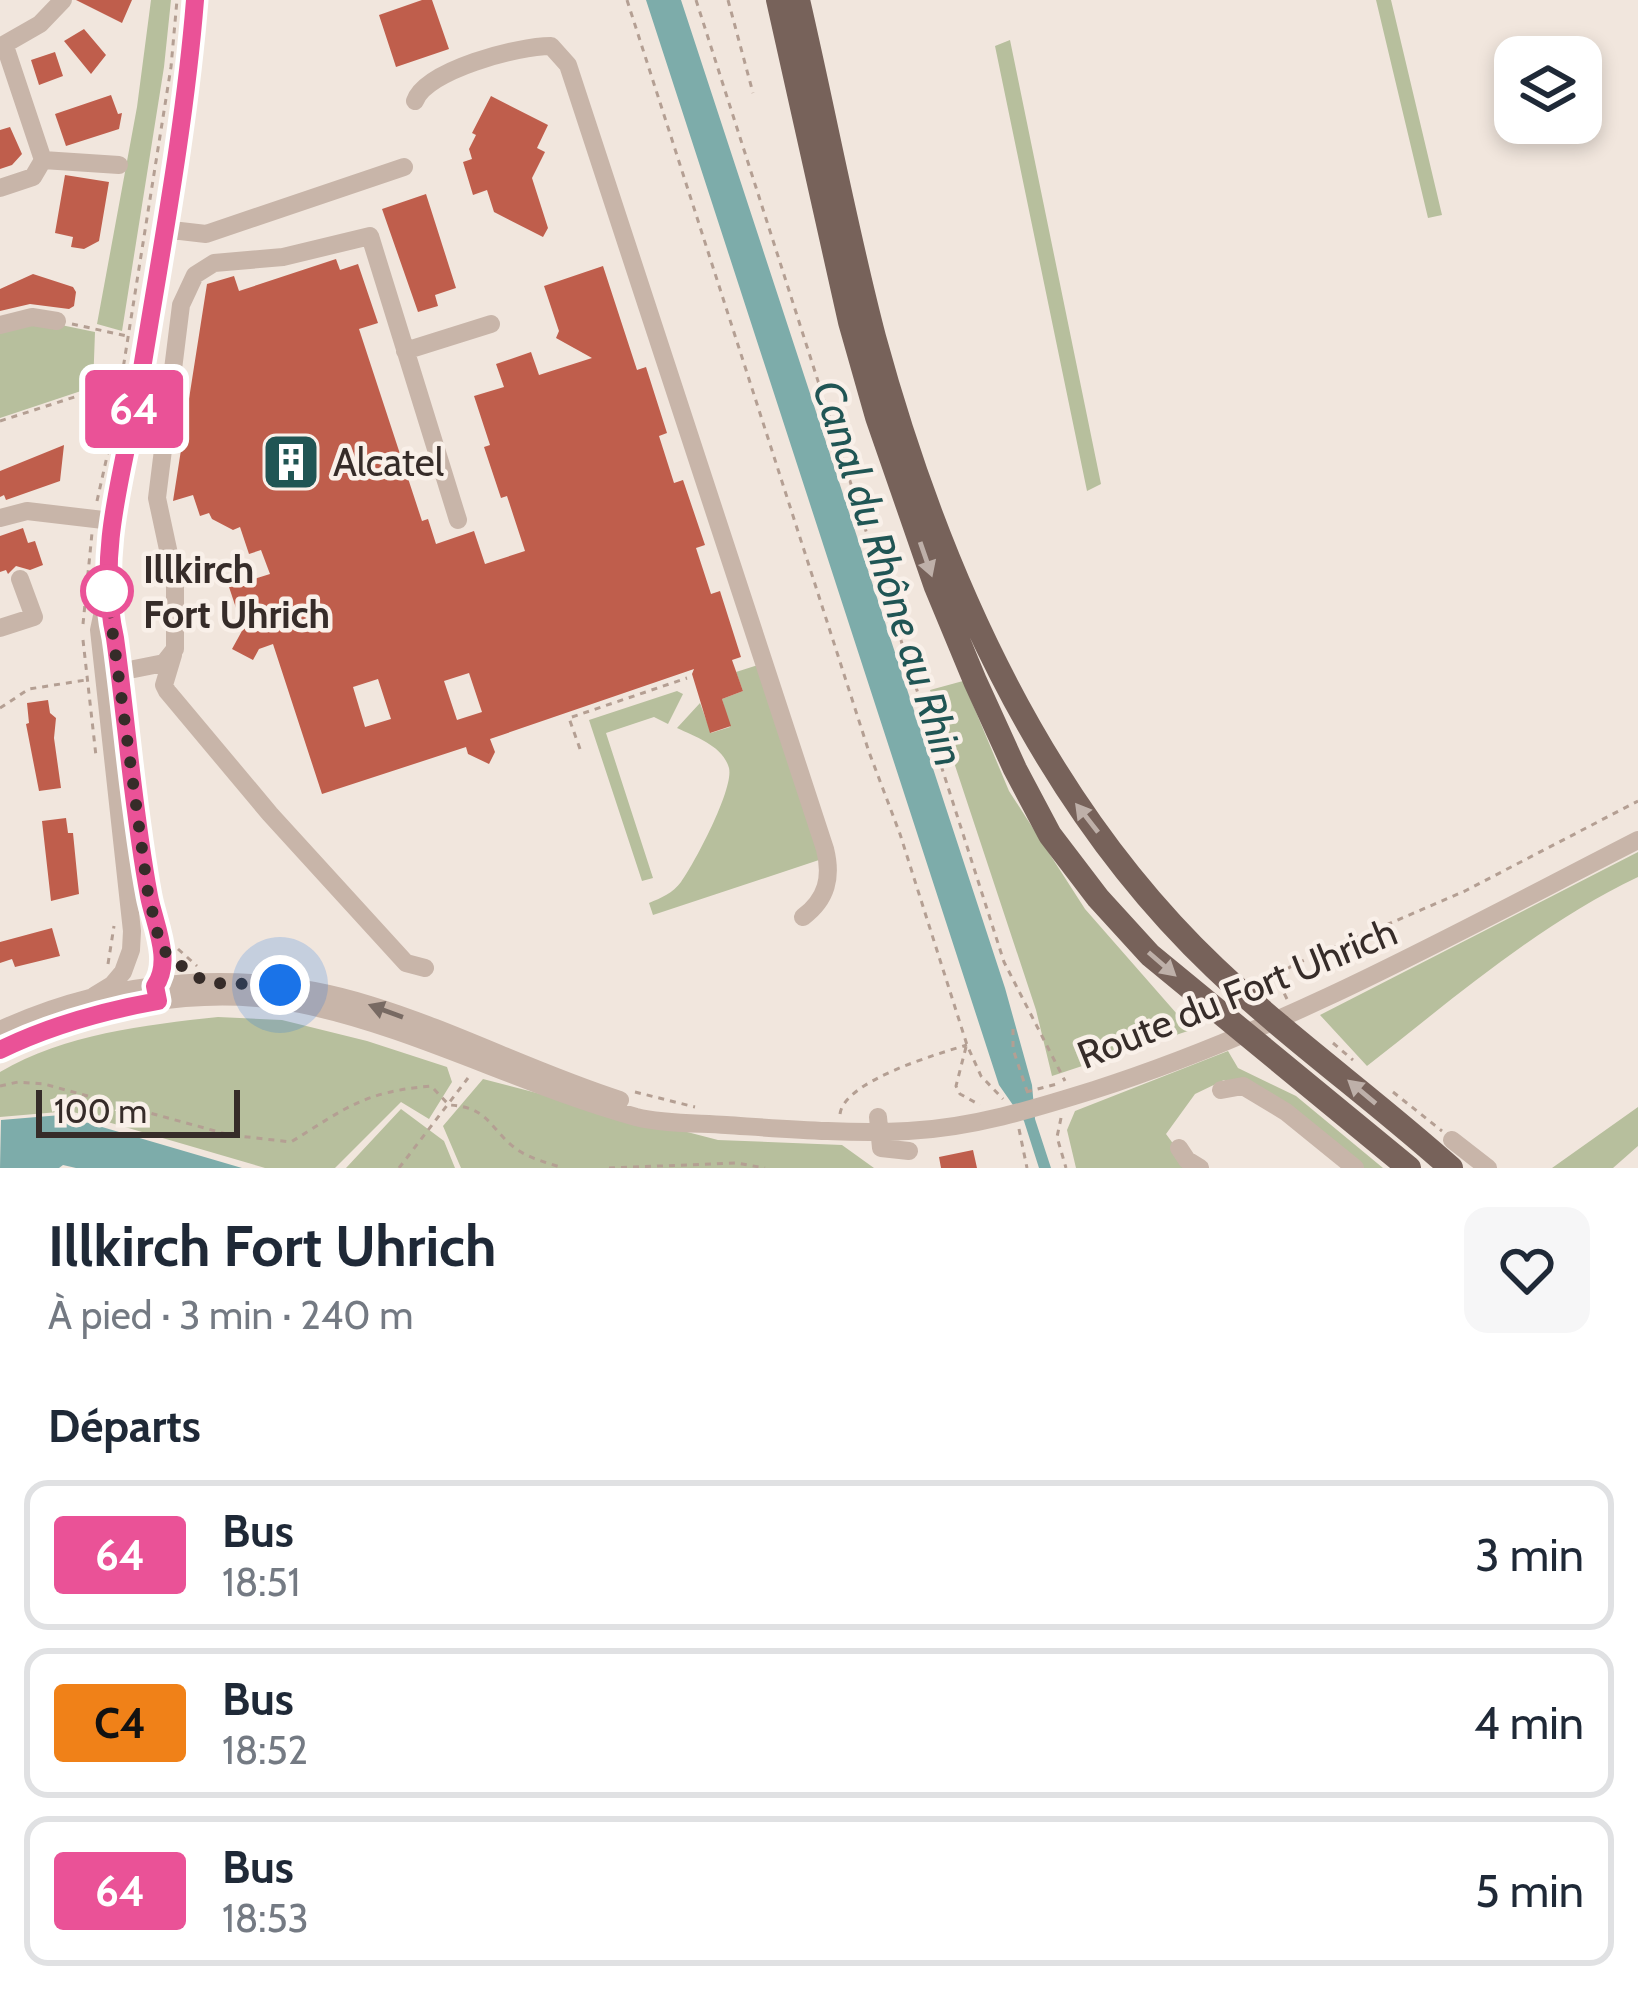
<!DOCTYPE html>
<html lang="fr">
<meta charset="utf-8">
<style>
:root{--surface:#fff;--page:#f6f6f7;--text:#1f2937;--muted:#747a83;--line:#e0e1e3}
body{margin:0;font-family:Cabin,sans-serif;background:var(--page);color:var(--text);height:100vh;display:flex;flex-direction:column;font-size:45px;white-space:nowrap}
*{box-sizing:border-box;margin:0}
p{font-size:39px;color:var(--muted)}
.icon{flex:none;width:66px;height:66px;fill:none;stroke:currentColor;stroke-width:2;stroke-linecap:round;stroke-linejoin:round}
.map{position:relative;height:1168px;overflow:hidden}
.details{display:flex;flex-direction:column;background:var(--surface);flex:1}
.details>*{flex:none}
.badge{padding:0 24px;border-radius:9px;font-size:42px;line-height:78px}
.fabs{position:absolute;left:1494px;top:36px;display:grid;gap:24px}
.fabs a{display:grid;place-items:center;width:108px;height:108px;border-radius:24px;background:var(--surface);box-shadow:0 6px 18px #0003;font-size:60px}
.scale{position:absolute;left:36px;bottom:30px;width:204px;box-sizing:border-box;padding-left:12px;border:6px solid #362c29;border-top:0;font-size:33px;line-height:42px;white-space:nowrap;color:#362c29;-webkit-text-stroke:9px #f9f0e9;paint-order:stroke}
.you{position:absolute;width:60px;height:60px;margin:-30px;border:9px solid #fff;border-radius:50%;background:#1a73e8;box-shadow:0 0 0 18px #1a73e833}
.map>.badge{position:absolute;translate:-50% -50%;box-shadow:0 0 0 6px #fff}
h2{padding:0 48px;font-size:45px;line-height:108px}
.round{display:grid;place-items:center;flex:none;width:126px;height:126px;border-radius:24px;background:var(--page)}
.summary{display:flex;align-items:center;justify-content:space-between;height:204px;padding:0 48px}
h1{font-size:57px;font-weight:700;line-height:90px}
ul{padding:0;list-style:none}
li{display:flex;align-items:center;gap:36px;height:150px;margin:0 24px 18px;padding:0 24px;border:6px solid var(--line);border-radius:24px}
li div{flex:1}
li b{display:block;font-size:45px}
li em{font-style:normal}
li .badge{min-width:132px;font-weight:700;text-align:center}
.map>svg:first-child{display:block}
.green{fill:#b7bf9d}
.water{fill:#7dacaa}
.building{fill:#bf5e4c;fill-rule:evenodd}
.lines{fill:none;stroke-linecap:round;stroke-linejoin:round}
.path{stroke:#b49f93;stroke-width:3;stroke-dasharray:6 6;stroke-linecap:butt}
.minor{stroke:#c8b5a9;stroke-width:18}
.major{stroke:#77625a;stroke-width:24}
.oneway{fill:#beb0a9}
.oneway2{fill:#786a63}
.line-casing{stroke:#fff;stroke-width:27}
.line{stroke:#ea5297;stroke-width:18}
.walk{stroke:#362c29;stroke-width:12;stroke-dasharray:0 21.6}
.stop-dot{fill:#fff;stroke:#ea5297;stroke-width:6}
.labels{text-anchor:middle;stroke-width:9;stroke-linejoin:round;paint-order:stroke}
.poi-label{font-size:39px;fill:#362c29;stroke:#f9f0e9;text-anchor:start}
.stop-label{font-size:39px;font-weight:bold;fill:#362c29;stroke:#f9f0e9;text-anchor:start}
.street-label{font-size:39px;fill:#362c29;stroke:#f9f0e9}
.water-label{font-size:42px;font-style:italic;fill:#205554;stroke:#f9f0e9}
</style>
<div class="map">
<svg width="1638" height="1168" viewBox="0 0 1638 1168">
<rect width="100%" height="100%" fill="#f1e6dd"/>
<path class="green" d="M151,0H171L164,67L122,331L97,324L137,107Z
M1376,0H1391L1442,215L1428,218Z
M1010,40L1101,484L1087,491L995,46Z
M32,319L95,332L93,387L0,418V330Z
M758,665L822,859L653,915L649,903C661,898 673,893 681,882C694,864 734,789 729,768C723,746 696,737 677,728L700,703L711,733L730,727L722,699L743,691L736,672Z
M963,681L1009,791L1085,909L1191,1030L1052,1076L1036,1010L930,690Z
M677,691L683,694L668,724L654,717L606,733L653,878L642,881L589,720Z
M1638,852V877C1539,924 1453,999 1367,1066L1320,1015Z
M218,1017L282,1020L367,1041L447,1067L452,1082L429,1119L401,1102L335,1168H265L70,1111L0,1117V1072C65,1034 144,1025 218,1017Z
M1228,1051L1238,1068L1296,1096L1383,1168H1363L1224,1080L1195,1094L1166,1134L1191,1168H1076L1067,1130L1075,1111Z
M483,1079L718,1140L842,1145L874,1168H461L443,1126Z
M1638,1107V1146L1613,1168H1552Z
M401,1109L444,1141L455,1168H346Z"/>
<path class="water" d="M646,0H681L1005,988L1032,1085L1035,1119L1051,1168H1039L1024,1121L999,1085Z
M61,1115L242,1168H76L63,1165L59,1168H0L1,1120Z"/>
<path class="building" d="M76,0H132L122,23Z
M422,0H432L449,49L396,67L379,15Z
M84,29L106,55L91,74L64,41Z
M55,52L63,76L39,85L31,60Z
M111,95L118,114L122,113L119,129L66,146L55,114Z
M491,96L548,125L537,148L545,152L532,178L548,228L543,237L494,212L487,190L473,195L463,162L472,159L469,149L476,135L472,133Z
M10,127L22,154L12,165L0,169V130Z
M65,175L109,182L99,241L84,249L71,247L73,237L55,233Z
M426,194L456,288L435,295L438,306L418,312L382,209Z
M336,259L340,270L358,264L378,323L359,329L422,521L428,519L436,544L474,531L485,564L525,551L507,496L501,498L484,447L490,445L474,396L504,387L496,364L531,352L539,375L592,358L556,338L559,331L544,286L603,266L637,370L646,367L667,433L659,436L674,483L683,480L705,545L696,548L711,594L720,591L741,657L732,660L743,691L722,699L731,726L710,733L692,674L694,669L490,739L495,752L489,764L468,754L466,747L322,794L273,644L259,649L253,660L232,649L243,629L229,587L270,574L261,550L249,554L240,527L233,530L212,519L209,513L200,516L193,495L173,501L207,284L234,276L239,291ZM469,673L482,712L457,720L444,681ZM378,679L391,719L365,727L353,687Z
M33,274L73,287L76,292L74,306L69,309L30,304L0,311V289Z
M64,445L60,481L6,500L4,495L0,497V471Z
M23,528L28,543L35,541L43,565L30,570L16,566L8,574L6,570L0,572V536Z
M48,700L50,713L56,718L54,738L61,788L39,791L26,724L29,723L27,703Z
M66,818L68,833H73L79,894L51,901L42,821Z
M52,928L60,956L15,967L12,959L0,963V942Z
M973,1150L977,1168H941L939,1157Z"/>
<g class="lines">
<path class="path" d="M627,0L869,752L900,834L967,1045L981,1076L1003,1099
M696,0L1004,962L1065,1081
M728,0L753,93
M72,324L127,336
M116,413L171,67L177,0
M0,421L118,383
M97,501L112,434
M83,624L92,533
M83,640L96,756
M0,708L29,689L86,680
M580,749L569,718L687,678
M178,949L197,966
M108,964L114,926
M1287,999L1281,987L1280,974L1293,965L1465,891L1638,801
M1013,1029V1049L1027,1091
M1333,1043L1353,1060
M966,1047L956,1086L960,1094L980,1105
M0,1086L18,1082L44,1084L230,1135L291,1142C346,1108 363,1092 431,1086L449,1105C489,1107 489,1128 515,1148C528,1158 548,1163 563,1168
M635,1092L695,1107
M1026,1092L1057,1084
M1393,1092L1442,1131
M840,1114C844,1081 937,1054 967,1045
M1061,1118L1057,1137L1066,1168
M1019,1129L1027,1168
M399,1168L468,1078
M609,1168L736,1163L765,1168"/>
<path class="minor" d="M0,47L40,24L63,0
M415,101C426,70 518,46 551,46L568,65L825,849C832,877 827,899 803,917
M43,160L119,165
M0,188L33,177L43,160L5,46
M163,229L206,234L404,167
M0,325L32,317L57,321
M405,351L491,324
M0,518L27,511L112,521
M107,603L148,893L161,948L157,995
M0,628L34,617L20,579
M173,655L164,685L167,691L270,814L406,963L425,968
M134,669L164,663L175,649V582L157,498L181,305L195,275L214,263L283,257L370,236L458,520
M94,996L112,985L123,972L131,950L132,931L99,630L107,592L112,521L141,377L189,68L195,0
M0,1030C113,977 250,967 370,1005C455,1031 535,1073 620,1100
M0,1050C92,1006 199,984 300,1004C414,1027 523,1086 636,1117C664,1124 697,1123 726,1125C787,1129 848,1134 908,1131C972,1128 1033,1109 1094,1090C1285,1029 1460,931 1638,840
M1221,1090L1243,1086L1286,1112L1355,1168
M878,1117L881,1148L909,1151
M1452,1140L1488,1168
M1179,1148L1187,1160L1200,1168"/>
<path class="major" d="M778,0L850,322L877,417L936,587L975,681L1015,769L1050,835L1098,898L1150,955L1409,1168
M798,0C824,112 845,226 874,337C937,568 1039,801 1215,968C1290,1039 1374,1099 1451,1168"/>
</g>
<defs><path id="oneway-solid" d="M-6-.8H1V-3.2L6.5 0L1 3.2V.8H-6Z" transform="scale(3)"/></defs>
<g class="oneway">
<use href="#oneway-solid" transform="translate(926 559) rotate(71)"/>
<use href="#oneway-solid" transform="translate(1087 818) rotate(-128)"/>
<use href="#oneway-solid" transform="translate(1162 964) rotate(41)"/>
<use href="#oneway-solid" transform="translate(1362 1092) rotate(-140)"/>
</g>
<use class="oneway2" href="#oneway-solid" transform="translate(386 1011) rotate(-160)"/>
<g class="lines">
<defs>
<path id="line" d="M0,1050C51,1025 102,1011 158,1001L155,986C173,961 154,923 149,896C133,811 127,724 115,638C95,550 126,462 141,375C161,251 185,125 195,0"/>
</defs>
<use href="#line" class="line-casing"/>
<use href="#line" class="line"/>
<path class="walk" d="M107,591L148,893L161,948L192,975L212,983L280,985"/>
</g>
<defs>
<symbol id="building-square" viewBox="-11 -11 22 22"><rect x="-9" y="-9" width="18" height="18" rx="4" fill="#205554" stroke="#f9f0e9"/><path d="M-4-6H4V6H1V3H-1V6H-4ZM-2.5-4.3h1.7v1.8h-1.7ZM.8-4.3h1.7v1.8H.8ZM-2.5-1h1.7V.8h-1.7ZM.8-1h1.7V.8H.8Z" fill="#fff"/></symbol>
</defs>
<g fill-rule="evenodd">
<use href="#building-square" x="258" y="429" width="66" height="66"/>
</g>
<circle class="stop-dot" cx="107" cy="591" r="24"/>
<g class="labels">
<g class="poi-label">
<text x="333" y="476">Alcatel</text>
</g>
<g class="stop-label">
<text x="143" y="583">Illkirch<tspan x="143" dy="45">Fort Uhrich</tspan></text>
</g>
<g class="street-label">
<text transform="translate(1237 993) rotate(-22)" y="14">Route du Fort Uhrich</text>
</g>
<g class="water-label">
<text transform="translate(889 573) rotate(72)" y="15">Canal du Rhône au Rhin</text>
</g>
</g>
</svg>
<div class="fabs">
<a><svg class="icon" aria-label="layers" viewBox="0 0 24 24"><path d="M12 4l9 5-9 5-9-5zM3 14l9 5 9-5"/></svg></a>
</div>
<div class="scale">100 m</div>
<div class="you" style="left:280px;top:985px"></div>
<b class="badge" style="left:134px;top:409px;background:#ea5297;color:#fff">64</b>
</div>
<section class="details">
<div class="summary"><div><h1>Illkirch Fort Uhrich</h1><p>À pied · 3 min · 240 m</p></div><a class="round"><svg class="icon" aria-label="heart" viewBox="0 0 24 24"><path d="M12 20l-8-8c-3-5 5-10 8-4 3-6 11-1 8 4z"/></svg></a></div>
<h2>Départs</h2>
<ul>
<li><span class="badge" style="background:#ea5297;color:#fff">64</span><div><b>Bus</b><p>18:51</p></div><em>3 min</em></li>
<li><span class="badge" style="background:#f08118;color:#111">C4</span><div><b>Bus</b><p>18:52</p></div><em>4 min</em></li>
<li><span class="badge" style="background:#ea5297;color:#fff">64</span><div><b>Bus</b><p>18:53</p></div><em>5 min</em></li>
</ul>
</section>
